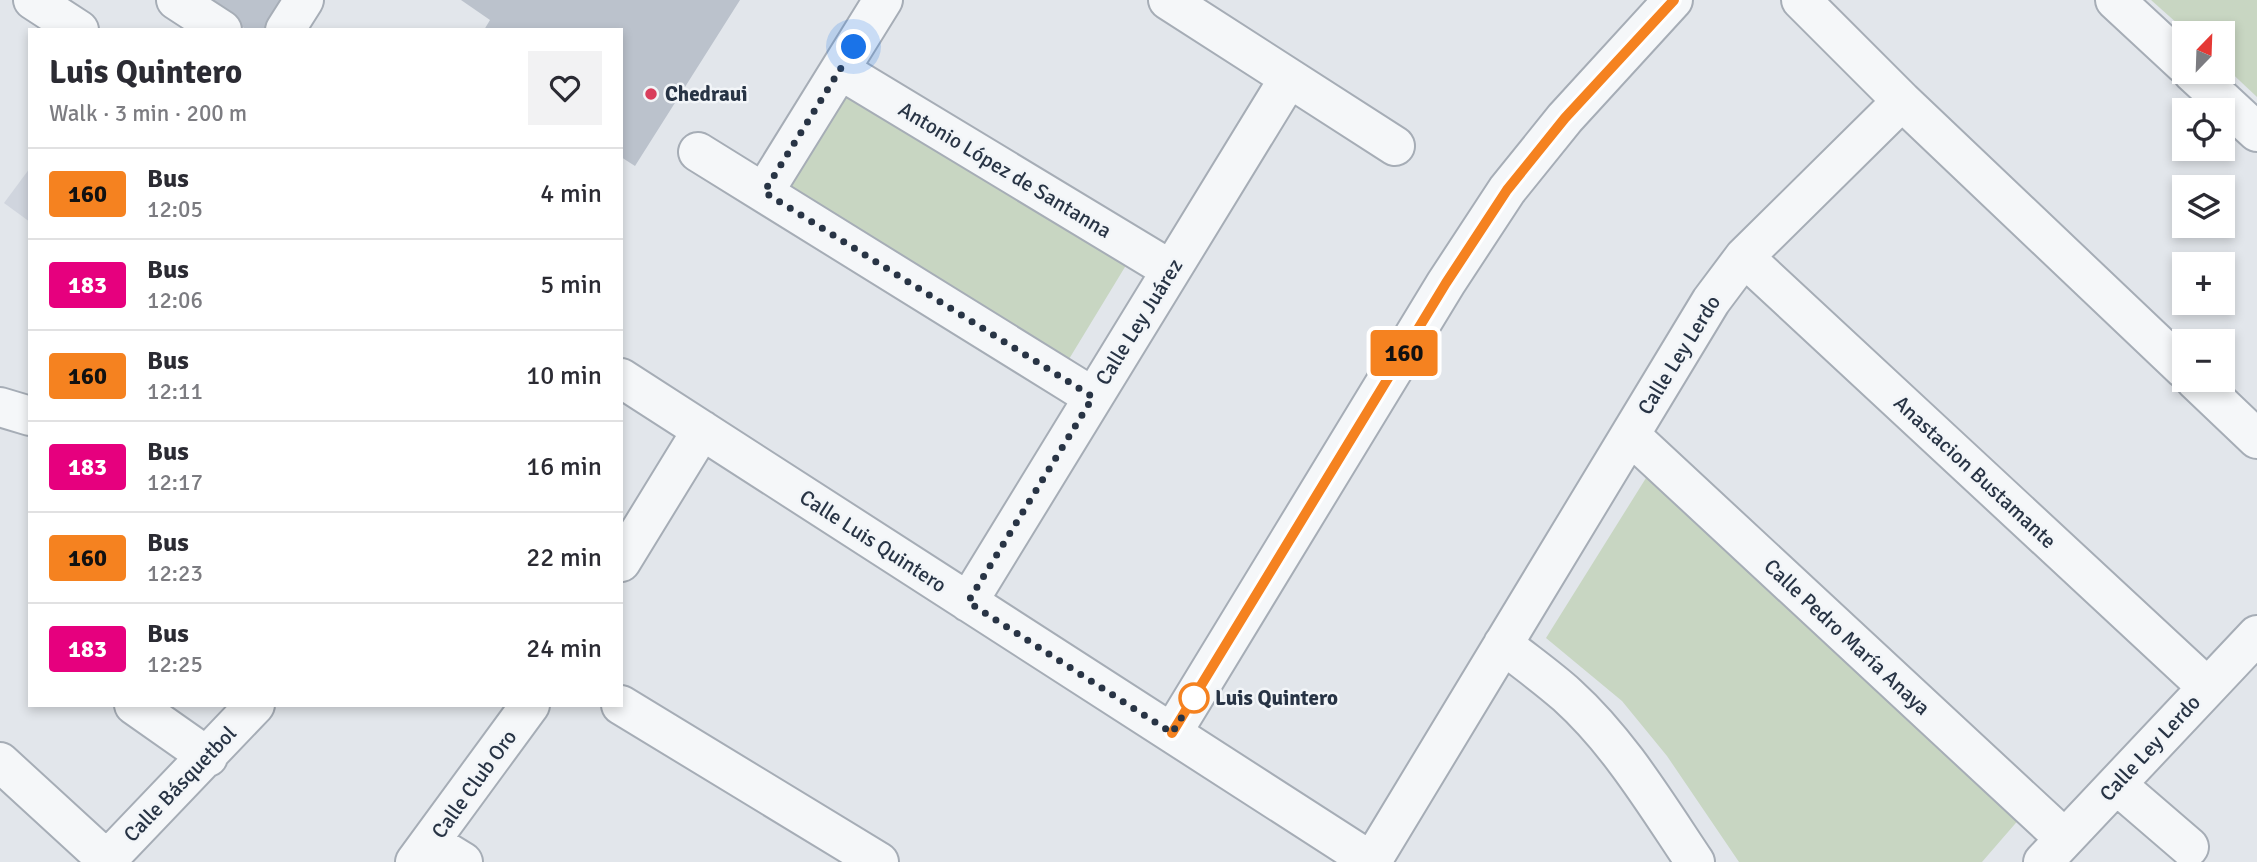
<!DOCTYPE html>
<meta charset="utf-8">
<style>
:root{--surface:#fff;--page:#f2f2f3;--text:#2b2b33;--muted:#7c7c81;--line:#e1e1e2}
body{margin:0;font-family:Signika,sans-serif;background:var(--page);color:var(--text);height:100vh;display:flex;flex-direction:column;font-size:26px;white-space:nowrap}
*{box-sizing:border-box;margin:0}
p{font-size:23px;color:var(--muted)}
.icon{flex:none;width:38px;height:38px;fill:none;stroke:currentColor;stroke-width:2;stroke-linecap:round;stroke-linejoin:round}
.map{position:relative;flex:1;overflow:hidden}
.sheet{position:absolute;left:28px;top:28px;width:595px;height:679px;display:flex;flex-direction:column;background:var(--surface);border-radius:0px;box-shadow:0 4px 10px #0003}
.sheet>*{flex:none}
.badge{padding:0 14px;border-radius:5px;font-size:24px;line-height:46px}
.needle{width:46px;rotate:23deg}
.controls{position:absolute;left:2172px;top:21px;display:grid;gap:14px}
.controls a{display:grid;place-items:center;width:63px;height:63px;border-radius:0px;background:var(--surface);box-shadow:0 4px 10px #0003;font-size:35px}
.you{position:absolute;width:35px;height:35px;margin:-18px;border:5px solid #fff;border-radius:50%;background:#1a73e8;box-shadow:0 0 0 10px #1a73e833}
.map>.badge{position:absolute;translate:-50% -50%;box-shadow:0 0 0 4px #fff}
.round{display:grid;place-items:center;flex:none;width:74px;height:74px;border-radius:0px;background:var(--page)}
.headline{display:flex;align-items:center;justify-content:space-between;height:119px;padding:0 21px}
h1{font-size:33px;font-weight:800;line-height:52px}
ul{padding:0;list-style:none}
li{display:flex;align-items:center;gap:21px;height:91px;padding:0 21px;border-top:2px solid var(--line)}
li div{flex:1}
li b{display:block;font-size:26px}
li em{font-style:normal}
li .badge{min-width:77px;font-weight:700;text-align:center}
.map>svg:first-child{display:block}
.built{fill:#d0d5de}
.green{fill:#c8d6c2}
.building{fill:#bbc2cc}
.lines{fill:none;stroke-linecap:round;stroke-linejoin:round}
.minor-casing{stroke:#a6adb6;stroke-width:42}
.minor{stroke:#f5f7f9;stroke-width:38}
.line-casing{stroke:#fff;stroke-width:16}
.line{stroke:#f58220;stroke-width:10}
.walk{stroke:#283445;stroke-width:7;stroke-dasharray:0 12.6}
.poi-dot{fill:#d93e5c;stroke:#f2f5f8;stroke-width:2.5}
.stop-dot{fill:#fff;stroke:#f58220;stroke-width:3.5}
.labels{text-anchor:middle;stroke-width:5;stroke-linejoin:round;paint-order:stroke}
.poi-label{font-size:21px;font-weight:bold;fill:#283445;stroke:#f2f5f8;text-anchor:start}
.street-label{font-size:21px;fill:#283445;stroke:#f2f5f8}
.stop-label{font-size:21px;font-weight:bold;fill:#283445;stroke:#f2f5f8;text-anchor:start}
</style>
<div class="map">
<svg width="2257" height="862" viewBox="0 0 2257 862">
<rect width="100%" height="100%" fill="#e2e6eb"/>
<path class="built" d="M30,168V222L4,203Z"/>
<path class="green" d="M2151,0H2257V97L2223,65L2222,33H2188Z
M848,90L1128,262L1066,364L786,192Z
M1646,478L2021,817L1982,862H1739L1667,756L1622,701L1546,638Z"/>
<path class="building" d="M202,0H291L271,30H247Z
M461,0H740L635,166L621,157V30H484L490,20Z"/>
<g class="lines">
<defs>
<path id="minor" d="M33,0L79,30
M176,0L222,30
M1168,0L1395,146
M1801,0L1902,101L2184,369
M2115,0L2184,64
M285,30L304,0
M840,70L1171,270
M2192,72L2257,132
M698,152L1093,397
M764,192L883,0
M1744,257L2206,686
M621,378L1372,862
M2195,380L2257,439
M0,407L30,416
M1630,435L2064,838
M621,562L702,430
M968,602L1289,78
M1503,644C1524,661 1547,677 1567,695C1619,742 1656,804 1695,862
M134,705L208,757
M621,705L879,862
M1172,733L1446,283L1507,190L1565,118L1673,0
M0,762L109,862
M2117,785L2189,847
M432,843L463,862
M1372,861L1711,301L1744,257L1902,101
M105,862L255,705
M415,862L530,705
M2043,862L2257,635"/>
</defs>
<use href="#minor" class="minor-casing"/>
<use href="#minor" class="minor"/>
</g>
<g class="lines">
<defs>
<path id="line" d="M1172,733L1446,283L1507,190L1565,118L1674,0"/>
</defs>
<use href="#line" class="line-casing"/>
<use href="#line" class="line"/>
<path class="walk" d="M854,47L764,192L1093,397L968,602L1172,733L1200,688L1194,698"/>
</g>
<circle class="poi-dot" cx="651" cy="94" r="7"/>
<circle class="stop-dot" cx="1194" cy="698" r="14"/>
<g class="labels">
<g class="poi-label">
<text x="665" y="101">Chedraui</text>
</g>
<g class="street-label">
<text transform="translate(1005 170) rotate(31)" y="7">Antonio López de Santanna</text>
<text transform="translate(1139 322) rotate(-58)" y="7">Calle Ley Juárez</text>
<text transform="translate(1679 355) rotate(-58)" y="7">Calle Ley Lerdo</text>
<text transform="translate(1975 472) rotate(43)" y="7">Anastacion Bustamante</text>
<text transform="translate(873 541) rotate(33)" y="7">Calle Luis Quintero</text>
<text transform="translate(1847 637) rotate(43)" y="7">Calle Pedro María Anaya</text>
<text transform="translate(2150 748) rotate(-47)" y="7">Calle Ley Lerdo</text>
<text transform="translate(180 784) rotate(-46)" y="7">Calle Básquetbol</text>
<text transform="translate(474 784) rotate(-54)" y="7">Calle Club Oro</text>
</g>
<g class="stop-label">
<text x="1215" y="705">Luis Quintero</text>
</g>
</g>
</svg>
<div class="controls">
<a><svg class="needle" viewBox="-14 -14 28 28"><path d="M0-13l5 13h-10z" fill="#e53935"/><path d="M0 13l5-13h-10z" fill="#7c7c81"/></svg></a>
<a><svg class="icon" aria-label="locate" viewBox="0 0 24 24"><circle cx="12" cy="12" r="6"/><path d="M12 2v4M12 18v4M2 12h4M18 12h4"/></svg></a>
<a><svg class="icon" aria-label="layers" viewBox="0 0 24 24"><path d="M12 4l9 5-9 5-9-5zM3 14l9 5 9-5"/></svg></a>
<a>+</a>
<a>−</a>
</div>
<div class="you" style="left:854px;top:47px"></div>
<b class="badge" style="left:1404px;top:353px;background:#f58220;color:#111">160</b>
<section class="sheet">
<div class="headline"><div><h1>Luis Quintero</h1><p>Walk · 3 min · 200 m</p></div><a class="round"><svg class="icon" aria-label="heart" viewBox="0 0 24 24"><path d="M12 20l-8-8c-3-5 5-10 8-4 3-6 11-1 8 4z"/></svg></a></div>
<ul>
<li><span class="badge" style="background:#f58220;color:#111">160</span><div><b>Bus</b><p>12:05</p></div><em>4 min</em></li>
<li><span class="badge" style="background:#e6007e;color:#fff">183</span><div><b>Bus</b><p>12:06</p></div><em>5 min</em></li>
<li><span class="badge" style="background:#f58220;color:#111">160</span><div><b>Bus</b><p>12:11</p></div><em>10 min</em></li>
<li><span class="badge" style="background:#e6007e;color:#fff">183</span><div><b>Bus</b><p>12:17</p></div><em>16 min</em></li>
<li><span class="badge" style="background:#f58220;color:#111">160</span><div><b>Bus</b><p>12:23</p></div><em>22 min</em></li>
<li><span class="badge" style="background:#e6007e;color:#fff">183</span><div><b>Bus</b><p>12:25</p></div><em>24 min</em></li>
</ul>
</section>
</div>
